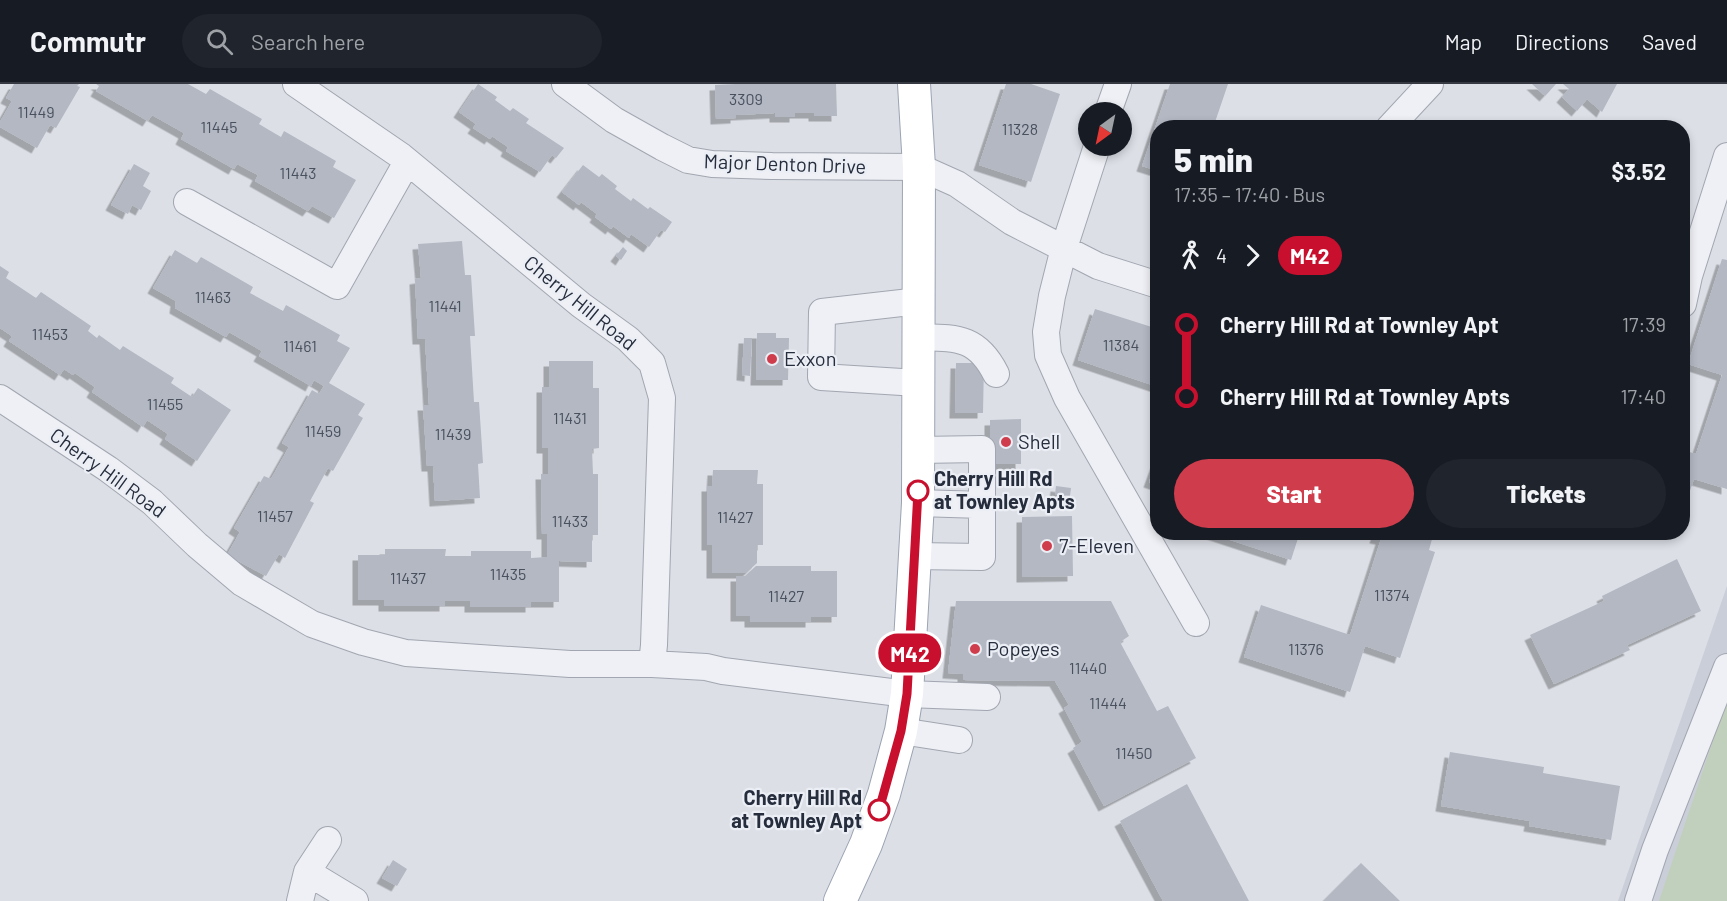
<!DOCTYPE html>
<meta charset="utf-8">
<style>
:root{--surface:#171b24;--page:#20242c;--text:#f1f3f6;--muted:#9ea1a6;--line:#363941;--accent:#cf3d4c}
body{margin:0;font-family:Barlow,sans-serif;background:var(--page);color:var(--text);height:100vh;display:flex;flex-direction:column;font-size:22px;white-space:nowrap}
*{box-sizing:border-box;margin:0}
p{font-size:20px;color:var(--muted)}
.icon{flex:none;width:33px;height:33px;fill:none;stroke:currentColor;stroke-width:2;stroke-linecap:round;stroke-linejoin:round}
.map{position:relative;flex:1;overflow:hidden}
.side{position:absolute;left:1150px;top:36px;width:540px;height:420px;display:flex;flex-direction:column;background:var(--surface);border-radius:24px;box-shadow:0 3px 9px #0003}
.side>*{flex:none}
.badge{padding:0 12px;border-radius:20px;font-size:21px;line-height:39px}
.needle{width:39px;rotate:213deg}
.controls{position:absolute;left:1078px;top:18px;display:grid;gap:12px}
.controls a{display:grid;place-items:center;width:54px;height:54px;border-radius:50%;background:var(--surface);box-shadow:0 3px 9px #0003;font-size:30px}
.map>.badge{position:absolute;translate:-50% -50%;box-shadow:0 0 0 3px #fff}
.legs{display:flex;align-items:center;gap:9px;height:66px;padding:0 24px;font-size:20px}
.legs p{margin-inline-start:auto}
.headline{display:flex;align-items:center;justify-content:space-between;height:102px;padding:0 24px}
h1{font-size:33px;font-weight:800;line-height:45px}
.cta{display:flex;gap:12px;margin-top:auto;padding:12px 24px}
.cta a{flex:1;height:69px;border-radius:36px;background:var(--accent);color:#fff;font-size:24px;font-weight:800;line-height:69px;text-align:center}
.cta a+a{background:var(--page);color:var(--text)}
ul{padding:0 24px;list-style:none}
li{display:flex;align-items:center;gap:21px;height:72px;font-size:22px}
li i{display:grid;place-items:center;width:9px;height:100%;margin:0 8px;background:currentColor}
li i::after{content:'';width:15px;height:15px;margin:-8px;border:4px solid;border-radius:50%;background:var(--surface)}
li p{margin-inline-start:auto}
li:first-child i{background:linear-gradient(#0000 50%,currentColor 0)}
li:last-child i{background:linear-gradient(currentColor 50%,#0000 0)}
header{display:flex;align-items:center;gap:36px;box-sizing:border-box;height:84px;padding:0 30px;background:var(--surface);border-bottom:2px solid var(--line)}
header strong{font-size:28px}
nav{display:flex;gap:33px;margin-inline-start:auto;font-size:21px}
.search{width:420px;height:54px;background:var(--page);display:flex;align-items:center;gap:15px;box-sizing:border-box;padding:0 21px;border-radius:33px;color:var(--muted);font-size:22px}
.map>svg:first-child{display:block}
.built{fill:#caced8}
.green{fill:#c1d0bd}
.building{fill:#b3b8c3;filter:url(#shadow)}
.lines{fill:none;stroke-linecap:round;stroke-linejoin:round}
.minor-casing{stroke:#a2a6b0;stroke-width:28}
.major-casing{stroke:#9ba3b2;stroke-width:34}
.minor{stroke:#eef0f5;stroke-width:26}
.major{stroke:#fff;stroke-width:32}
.line-1-casing{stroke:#fff;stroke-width:14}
.line-1{stroke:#c8102e;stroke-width:9}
.poi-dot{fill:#cf3d4c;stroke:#ebeef4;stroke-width:2}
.stop-1-dot{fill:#fff;stroke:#c8102e;stroke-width:3}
.labels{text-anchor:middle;stroke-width:4.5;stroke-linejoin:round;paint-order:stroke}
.number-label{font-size:16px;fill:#49505e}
.street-label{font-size:20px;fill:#262d3d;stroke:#ebeef4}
.poi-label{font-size:20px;fill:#262d3d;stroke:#ebeef4;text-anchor:start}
.stop-label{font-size:20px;font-weight:bold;fill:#262d3d;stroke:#ebeef4;text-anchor:start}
</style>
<header>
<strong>Commutr</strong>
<div class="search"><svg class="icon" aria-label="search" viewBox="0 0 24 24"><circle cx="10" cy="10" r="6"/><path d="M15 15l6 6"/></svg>Search here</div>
<nav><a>Map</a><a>Directions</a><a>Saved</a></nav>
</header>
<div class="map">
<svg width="1727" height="817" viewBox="0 0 1727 817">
<defs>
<filter id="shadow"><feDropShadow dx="-5.5" dy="5.5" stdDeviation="0" flood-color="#0004"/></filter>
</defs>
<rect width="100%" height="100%" fill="#dcdfe6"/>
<path class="built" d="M1727,502V817H1618Z"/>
<path class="green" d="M1727,615V817H1659Z"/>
<path class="building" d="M14,0H79L77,2L80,3L56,44L50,41L37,64L0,43V38L12,17L6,14Z
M96,0H188L206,10L210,5L262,35L259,40L269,46L281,53L284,47L336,77L333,83L356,96L334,134L312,122L308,127L255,97L258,91L237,80L234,85L181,55L184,49L152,31L148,37L96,7L99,2Z
M478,0L497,13L495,16L510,27L513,24L529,35L526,39L564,64L556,74L552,71L540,88L506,67L508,63L492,52L490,55L473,44L476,40L459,28Z
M736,0H836L837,32H814V29H795V33H775V29L736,31V34L716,35L715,1Z
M1006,0H1031L1060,10L1031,98L979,81Z
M1170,0H1228L1213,44H1158V87L1142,82Z
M1532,0H1556L1545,12Z
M1563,0H1617L1602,28L1587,15L1577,27L1562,13L1569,5Z
M134,80L150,89L143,102L151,107L141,126L132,121L128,130L111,121Z
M583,81L599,93L602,90L617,102L615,105L631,117L633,114L648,125L650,123L672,138L665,148L661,146L649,163L631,150L629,154L613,142L611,145L595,133L597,130L581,118L579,121L562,108Z
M462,157L465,191H471L475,252H470L474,318H479L483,379L478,380L480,414L435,417L433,382H427L423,321H429L425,255H418L415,195L421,194L418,160Z
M623,163L627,167L621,176L616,172Z
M175,166L197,179L201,173L253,203L250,209L283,227L286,221L340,251L337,257L350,264L329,299L365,320L358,331L363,334L333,387L328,384L310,417L314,419L285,474L279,470L266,492L227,471L240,448L234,444L264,392L271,395L289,363L282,359L312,306L319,310L324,302L314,296L311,302L259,272L262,267L229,248L226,253L175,224L176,217L153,204Z
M1722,175L1727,176V405L1694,395L1683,427V366L1696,370L1722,291L1688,280Z
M0,182L9,188L6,194L36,214L41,208L91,242L88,247L97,254L99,251L120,266L123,262L174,294L171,299L192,313L198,304L231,326L197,377L165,355L168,350L147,336L143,343L92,308L95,303L75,289L73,291L64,285L60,291L9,257L12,252L0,244Z
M1095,225L1158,245V303L1078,276Z
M757,249H776V254H789L788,296H756Z
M744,254H752L750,292L742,291Z
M549,277H593V304H599V364L592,365L593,390H598V451H592V478L559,477V518H531V523H470V517H445V522H384V516H358V471H385V465H446L445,472H471V467H531V474L547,473V450H542L541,390H548V364H542V303H549Z
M956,279H984L983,329H955Z
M1021,335V380H990V336Z
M1158,373V401L1149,398Z
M713,386H758L757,400H763V461H757V479L746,489H712V461H707V402H712Z
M1056,402L1071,404L1070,412L1055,410Z
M1072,432L1073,492L1022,493V433Z
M1206,448H1300L1291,476Z
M1377,448H1434L1429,466L1435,468L1400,574L1365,562L1350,608L1244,573L1261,521L1350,551L1381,455L1375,454Z
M1677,475L1701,527L1627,561L1630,566L1554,600L1530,551L1604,517L1602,512Z
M756,482H811V487H837V533H811V538H750V532H736V492H745Z
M956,517H1111L1129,552L1120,558L1157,627L1168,622L1196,674L1104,722L1073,664L1082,658L1064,624L1069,621L1055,597L963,596V590L948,589Z
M1450,668L1544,683L1543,689L1620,702L1611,756L1529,742L1530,737L1441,722Z
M1187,700L1249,817H1163L1120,737Z
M393,776L407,785L397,802L382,794Z
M1361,779L1400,817H1323Z"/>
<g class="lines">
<defs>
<path id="minor" d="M296,0L401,72L581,221L628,255L652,279L662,314L654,561L652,580
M565,0L614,36L662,63L688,76L712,80L772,82L919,83L957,100L1012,138L1098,182L1158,201
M1108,28L1118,0
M1389,44L1430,0
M1097,62L1064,164L1052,212L1046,248L1048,271L1067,314L1196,539
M187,118L337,202L407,78
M1683,220L1689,192L1727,72
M918,253C956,254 977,252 996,290
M918,299L821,293L822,228L919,217
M0,314L108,385L152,418L197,461L242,499L312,540L363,558L406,569L570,580H652L706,583L723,587L907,610L987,613
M918,419L982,421
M915,472L982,473V365L918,366
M901,647L959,656
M307,788L355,817
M300,817L307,788L328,756
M1638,817L1655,766L1727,583"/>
<path id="major" d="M840,817L866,760L884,710L901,647L907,610L918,419L919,83L914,0"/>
</defs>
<use href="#minor" class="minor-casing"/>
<use href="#major" class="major-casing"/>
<use href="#minor" class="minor"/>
<use href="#major" class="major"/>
</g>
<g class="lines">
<defs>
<path id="line-1" d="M879,726L901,647L907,610L918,407"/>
</defs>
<use href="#line-1" class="line-1-casing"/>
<use href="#line-1" class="line-1"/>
</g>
<g class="poi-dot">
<circle cx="772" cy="275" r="6"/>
<circle cx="1006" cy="358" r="6"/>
<circle cx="1047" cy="462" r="6"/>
<circle cx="975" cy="565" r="6"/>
</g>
<g class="stop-1-dot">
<circle cx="918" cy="407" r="10"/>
<circle cx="879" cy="726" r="10"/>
</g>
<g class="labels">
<g class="number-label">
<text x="746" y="21">3309</text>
<text x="36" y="34">11449</text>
<text x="219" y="49">11445</text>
<text x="1020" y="51">11328</text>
<text x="298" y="95">11443</text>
<text x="213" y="219">11463</text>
<text x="445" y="228">11441</text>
<text x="50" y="256">11453</text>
<text x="1121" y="267">11384</text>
<text x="300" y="268">11461</text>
<text x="165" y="326">11455</text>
<text x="570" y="340">11431</text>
<text x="323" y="353">11459</text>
<text x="453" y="356">11439</text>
<text x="275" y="438">11457</text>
<text x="735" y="439">11427</text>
<text x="570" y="443">11433</text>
<text x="508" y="496">11435</text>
<text x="408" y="500">11437</text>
<text x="1392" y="517">11374</text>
<text x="786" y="518">11427</text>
<text x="1306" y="571">11376</text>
<text x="1088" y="590">11440</text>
<text x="1108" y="625">11444</text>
<text x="1134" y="675">11450</text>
</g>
<g class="street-label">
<text transform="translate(785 80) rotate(2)" y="7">Major Denton Drive</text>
<text transform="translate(580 219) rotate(39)" y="7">Cherry Hill Road</text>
<text transform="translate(108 389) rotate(36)" y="7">Cherry Hill Road</text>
</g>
<g class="poi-label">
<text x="784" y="282">Exxon</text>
<text x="1018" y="365">Shell</text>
<text x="1059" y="469">7-Eleven</text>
<text x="987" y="572">Popeyes</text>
</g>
<g class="stop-label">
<text x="934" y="402">Cherry Hill Rd<tspan x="934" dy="23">at Townley Apts</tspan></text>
<text x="862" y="721" text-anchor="end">Cherry Hill Rd<tspan x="862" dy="23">at Townley Apt</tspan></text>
</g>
</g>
</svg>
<div class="controls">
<a><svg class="needle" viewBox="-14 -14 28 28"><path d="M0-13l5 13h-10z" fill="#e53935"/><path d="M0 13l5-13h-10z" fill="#9ea1a6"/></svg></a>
</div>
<b class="badge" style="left:910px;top:569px;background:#c8102e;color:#fff">M42</b>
<section class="side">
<div class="headline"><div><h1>5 min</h1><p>17:35 – 17:40 · Bus</p></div><b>$3.52</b></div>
<div class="legs"><svg class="icon" aria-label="walk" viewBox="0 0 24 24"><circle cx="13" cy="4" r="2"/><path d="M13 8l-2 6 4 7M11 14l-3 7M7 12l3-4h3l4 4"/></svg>4<svg class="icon" aria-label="forward" viewBox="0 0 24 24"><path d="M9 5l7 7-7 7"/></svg><b class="badge" style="background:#c8102e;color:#fff">M42</b></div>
<ul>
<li><i style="color:#c8102e"></i><b>Cherry Hill Rd at Townley Apt</b><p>17:39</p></li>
<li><i style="color:#c8102e"></i><b>Cherry Hill Rd at Townley Apts</b><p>17:40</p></li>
</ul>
<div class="cta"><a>Start</a><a>Tickets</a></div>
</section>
</div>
